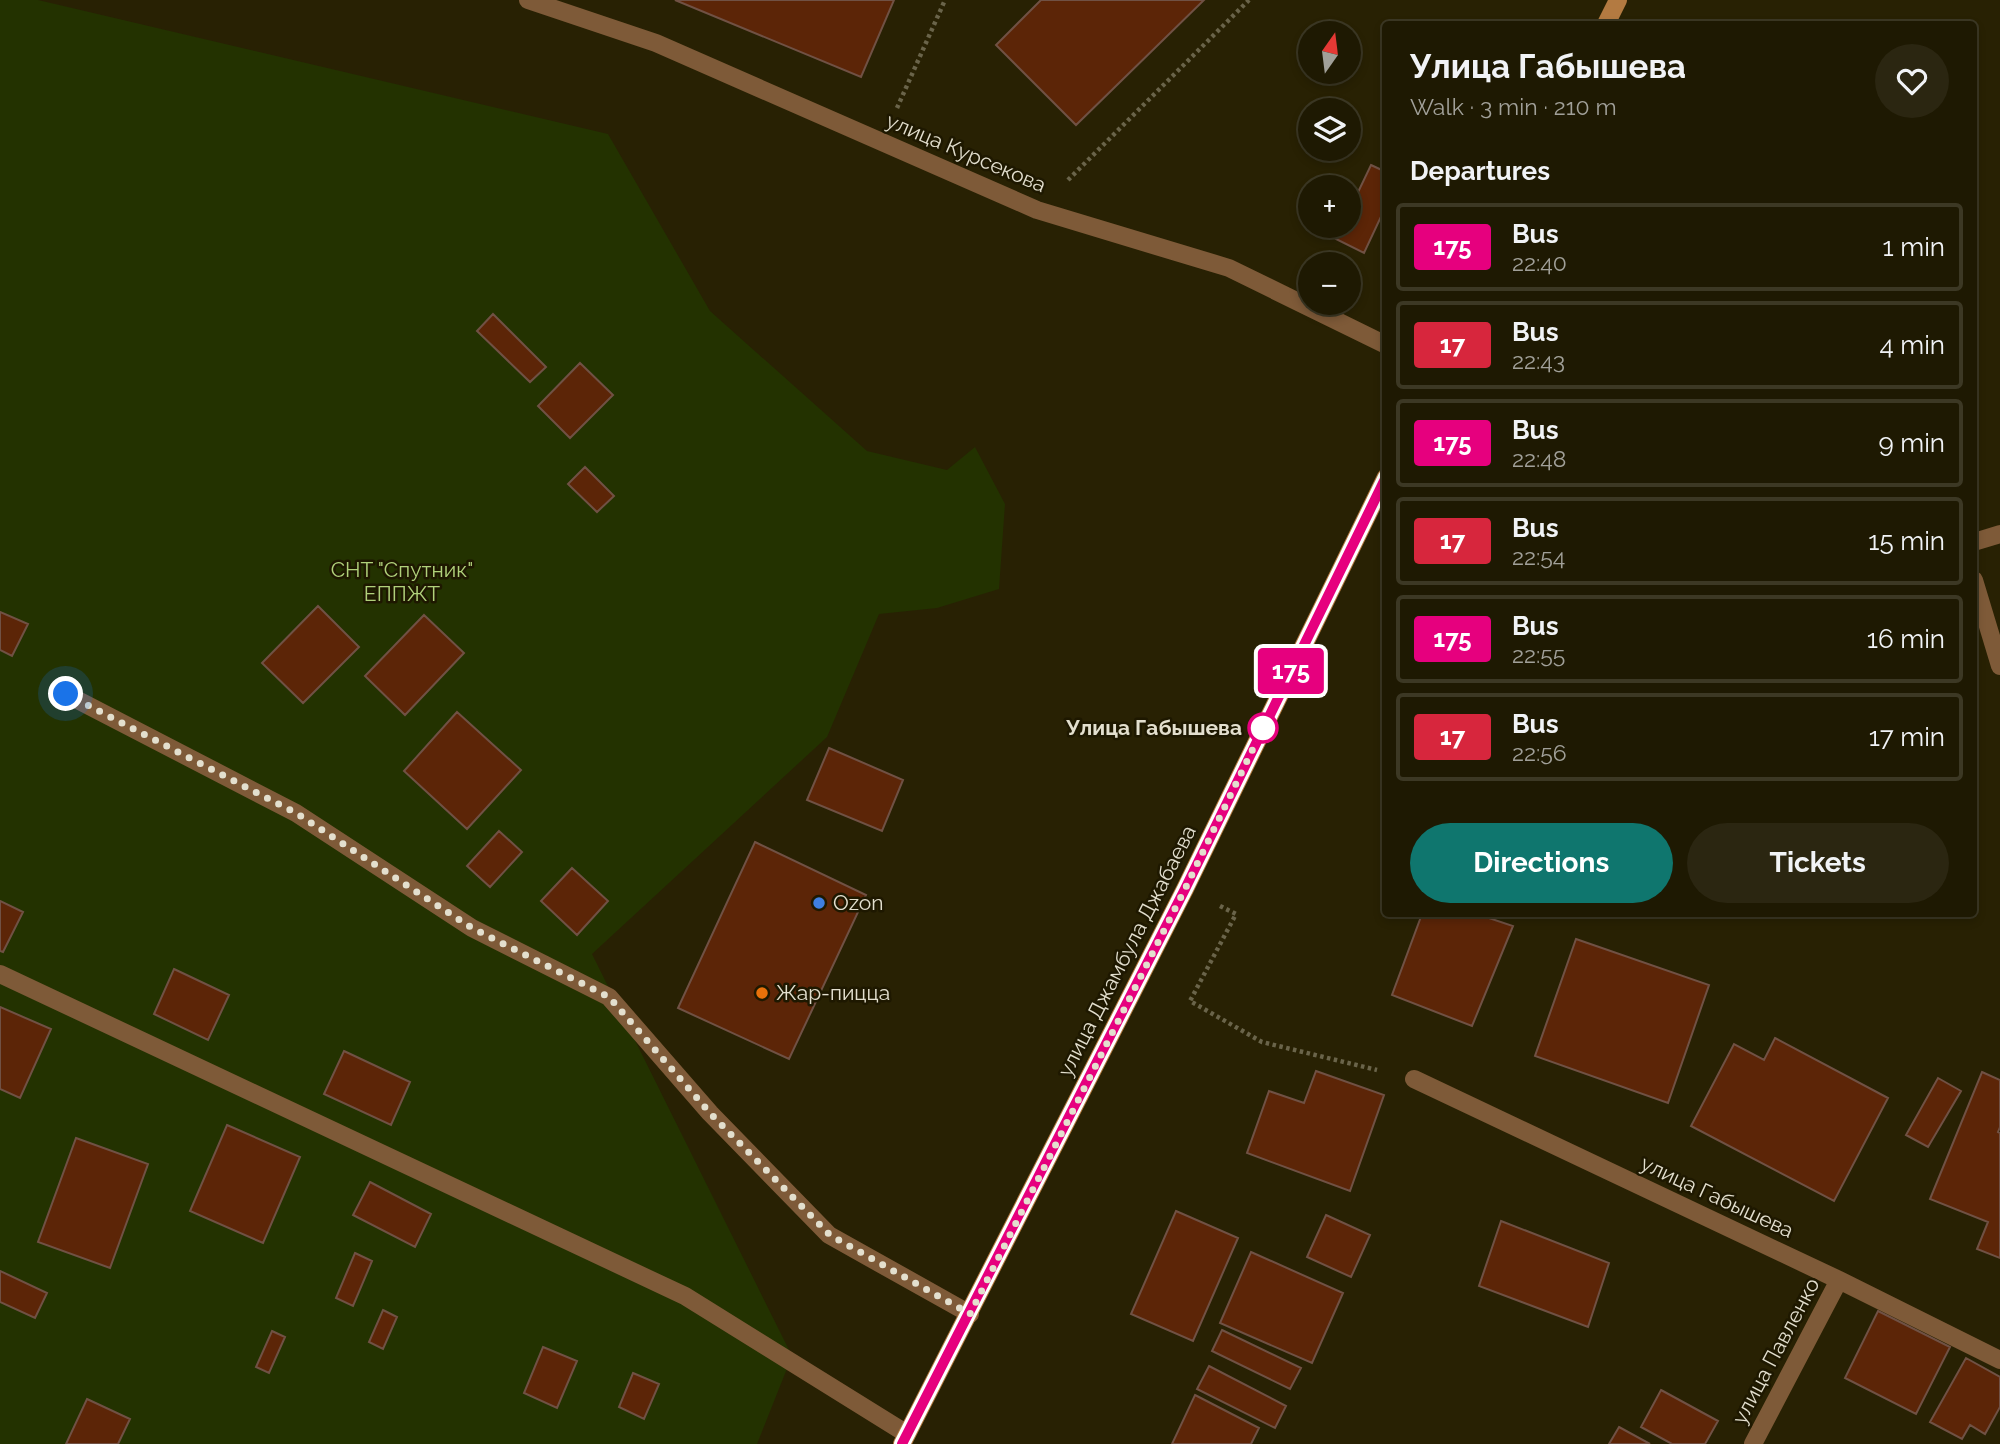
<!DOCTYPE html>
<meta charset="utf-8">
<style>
:root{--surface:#1e1902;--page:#2b2611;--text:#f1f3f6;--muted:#a1a099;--line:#3c3824;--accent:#0f766e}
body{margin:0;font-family:Raleway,sans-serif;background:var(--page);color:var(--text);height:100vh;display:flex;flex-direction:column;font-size:26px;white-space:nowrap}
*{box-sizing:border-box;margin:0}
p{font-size:23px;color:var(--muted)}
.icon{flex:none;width:38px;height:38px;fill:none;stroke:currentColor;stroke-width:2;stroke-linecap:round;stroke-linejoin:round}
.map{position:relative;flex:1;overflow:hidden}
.side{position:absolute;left:1382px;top:21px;width:595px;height:896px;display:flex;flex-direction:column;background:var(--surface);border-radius:7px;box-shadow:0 4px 10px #0003,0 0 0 2px var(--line)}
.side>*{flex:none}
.badge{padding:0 14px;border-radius:5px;font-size:24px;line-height:46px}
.needle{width:46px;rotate:14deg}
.controls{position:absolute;left:1298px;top:21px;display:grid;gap:14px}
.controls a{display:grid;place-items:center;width:63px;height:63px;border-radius:50%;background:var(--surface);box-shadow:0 4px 10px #0003,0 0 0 2px var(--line);font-size:35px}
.you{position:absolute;width:35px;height:35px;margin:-18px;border:5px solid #fff;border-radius:50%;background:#1a73e8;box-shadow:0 0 0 10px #1a73e833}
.map>.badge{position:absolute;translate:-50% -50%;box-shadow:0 0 0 4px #fff}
h2{padding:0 28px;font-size:26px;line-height:63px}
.round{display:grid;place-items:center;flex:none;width:74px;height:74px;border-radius:37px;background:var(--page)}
.summary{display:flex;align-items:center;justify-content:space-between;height:119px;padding:0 28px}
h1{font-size:33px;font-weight:700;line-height:52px}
.button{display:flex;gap:14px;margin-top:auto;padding:14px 28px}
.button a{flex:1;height:80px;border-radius:42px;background:var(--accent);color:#fff;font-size:28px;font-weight:700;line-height:80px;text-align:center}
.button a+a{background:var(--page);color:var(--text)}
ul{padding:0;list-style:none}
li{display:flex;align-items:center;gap:21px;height:88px;margin:0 14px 10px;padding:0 14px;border:4px solid var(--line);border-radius:7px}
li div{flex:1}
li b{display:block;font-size:26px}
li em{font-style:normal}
li .badge{min-width:77px;font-weight:700;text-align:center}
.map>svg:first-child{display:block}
.green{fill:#233200}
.building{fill:#5c2507;stroke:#705144;stroke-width:2}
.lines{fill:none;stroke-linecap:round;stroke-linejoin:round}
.path{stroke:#6a644a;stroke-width:4.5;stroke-dasharray:3.5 3.5;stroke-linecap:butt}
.lane{stroke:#7e5a38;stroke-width:18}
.street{stroke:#7e5a38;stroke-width:18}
.secondary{stroke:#b37a41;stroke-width:18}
.line-casing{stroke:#fff;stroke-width:16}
.line{stroke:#e6007e;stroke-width:10}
.walk{stroke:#e3dfce;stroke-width:7;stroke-dasharray:0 12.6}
.stop-dot{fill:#fff;stroke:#e6007e;stroke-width:3.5}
.shop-dot{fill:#3f7fe0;stroke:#1e1800;stroke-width:2.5}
.food-dot{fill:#e8710a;stroke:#1e1800;stroke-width:2.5}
.labels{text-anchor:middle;stroke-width:5;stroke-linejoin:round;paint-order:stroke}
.street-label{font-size:21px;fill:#e3dfce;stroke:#1e1800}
.park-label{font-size:21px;fill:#b0d17a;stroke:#1e1800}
.stop-label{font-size:21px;font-weight:bold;fill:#e3dfce;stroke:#1e1800;text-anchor:end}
.poi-label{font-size:21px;fill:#e3dfce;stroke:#1e1800;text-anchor:start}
</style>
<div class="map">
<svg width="2000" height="1444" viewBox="0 0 2000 1444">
<rect width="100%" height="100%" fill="#282103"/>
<path class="green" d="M0,0H38L608,134L710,311L867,451L947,470L975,447L1005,504L999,589L937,608L879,614L827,737L592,954L792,1356L757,1444H0Z"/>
<path class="building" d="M675,0H894L861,77Z
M1041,0H1204L1076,125L996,45Z
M1371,165L1386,172V206L1364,253L1336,239L1342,226H1349V211Z
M493,314L546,367L530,382L477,331Z
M580,363L613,395L570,438L538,406Z
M585,467L614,496L597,512L568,484Z
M318,606L359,647L303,703L262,663Z
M0,612L28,624L12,656L0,650Z
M424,615L464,653L405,715L365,676Z
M457,712L521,770L467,829L404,771Z
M829,748L903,780L882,831L807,800Z
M499,831L522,852L490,887L467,866Z
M755,842L866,895L789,1059L678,1008Z
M572,868L608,901L577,935L541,901Z
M0,901L23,912L3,952L0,951Z
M1422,914H1477L1513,926L1472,1026L1392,995Z
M1576,939L1709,985L1668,1103L1535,1056Z
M174,969L229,995L208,1040L154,1014Z
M0,1007L51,1029L20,1098L0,1089Z
M1775,1038L1888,1098L1834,1201L1691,1126L1734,1044L1764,1060Z
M344,1051L410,1082L391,1125L324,1094Z
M1316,1071L1384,1095L1350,1191L1247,1153L1269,1091L1304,1103Z
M1982,1072L2000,1080V1127L1998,1132L2000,1133V1258L1977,1249L1988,1222L1930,1199Z
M1938,1078L1961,1091L1928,1147L1906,1135Z
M227,1125L300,1157L263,1243L190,1211Z
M76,1138L148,1164L110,1268L38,1242Z
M370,1182L431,1214L415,1247L353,1215Z
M1176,1211L1238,1238L1193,1341L1131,1314Z
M1326,1215L1370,1235L1351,1277L1307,1257Z
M1501,1221L1609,1263L1588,1327L1479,1286Z
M1251,1252L1343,1293L1312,1363L1220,1323Z
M355,1253L372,1261L353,1306L336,1298Z
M0,1271L47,1293L35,1318L0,1302Z
M383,1310L397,1317L383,1349L369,1342Z
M1878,1311L1950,1347L1916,1414L1845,1378Z
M1222,1330L1301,1368L1290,1389L1212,1351Z
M272,1331L285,1337L269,1373L256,1367Z
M543,1347L577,1361L557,1408L524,1393Z
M1966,1358L2000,1377V1407L1985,1434L1970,1425L1962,1439L1930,1422Z
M1209,1366L1286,1406L1275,1428L1197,1389Z
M633,1373L659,1384L644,1419L619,1407Z
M1661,1390L1718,1421L1705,1444H1672L1641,1427Z
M1195,1395L1259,1428L1251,1444H1172Z
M87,1399L130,1419L118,1444H66Z
M1619,1427L1650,1444H1609Z"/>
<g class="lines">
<path class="path" d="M897,108L945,0
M1068,180L1249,0
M1220,906L1236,914L1190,1001L1262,1042L1377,1070"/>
<path class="lane" d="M1974,580L2000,666
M66,694L296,813L472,928L609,997L710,1113L829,1235L970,1314
M0,974L685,1296L907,1434"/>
<path class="street" d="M528,0L656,43L1037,210L1229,268L1386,345
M1974,542L2000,534
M1414,1079L1839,1280L2000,1360
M1753,1444L1839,1280"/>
<path class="secondary" d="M1606,24L1618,0
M902,1444L1185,889L1386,477"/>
</g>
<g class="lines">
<defs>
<path id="line" d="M902,1444L1185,889L1386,477"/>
</defs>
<use href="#line" class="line-casing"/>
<use href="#line" class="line"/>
<path class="walk" d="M66,694L296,813L472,928L609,997L710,1113L830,1235L970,1314L1185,889L1263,728"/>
</g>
<circle class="stop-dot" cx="1263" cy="728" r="14"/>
<circle class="shop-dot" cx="819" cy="903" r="7"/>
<circle class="food-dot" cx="762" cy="993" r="7"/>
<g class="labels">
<g class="street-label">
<text transform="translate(966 153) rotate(23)" y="7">улица Курсекова</text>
<text transform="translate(1127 951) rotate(-63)" y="7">улица Джамбула Джабаева</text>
<text transform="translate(1717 1197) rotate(25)" y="7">улица Габышева</text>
<text transform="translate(1776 1351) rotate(-62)" y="7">улица Павленко</text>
</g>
<g class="park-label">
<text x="402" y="577">СНТ "Спутник"<tspan x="402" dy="24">ЕППЖТ</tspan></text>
</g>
<g class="stop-label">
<text x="1242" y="735">Улица Габышева</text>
</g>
<g class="poi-label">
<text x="833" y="910">Ozon</text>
<text x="776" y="1000">Жар-пицца</text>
</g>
</g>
</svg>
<div class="controls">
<a><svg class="needle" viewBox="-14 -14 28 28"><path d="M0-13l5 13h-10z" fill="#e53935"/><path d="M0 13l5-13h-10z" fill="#a1a099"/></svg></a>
<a><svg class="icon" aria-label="layers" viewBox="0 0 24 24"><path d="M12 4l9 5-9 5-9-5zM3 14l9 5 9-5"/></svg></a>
<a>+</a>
<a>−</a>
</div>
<div class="you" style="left:66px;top:694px"></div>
<b class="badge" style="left:1291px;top:671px;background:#e6007e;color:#fff">175</b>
<section class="side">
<div class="summary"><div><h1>Улица Габышева</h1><p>Walk · 3 min · 210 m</p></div><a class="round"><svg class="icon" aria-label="heart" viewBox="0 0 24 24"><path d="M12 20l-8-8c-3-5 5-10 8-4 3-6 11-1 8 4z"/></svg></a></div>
<h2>Departures</h2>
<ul>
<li><span class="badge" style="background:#e6007e;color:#fff">175</span><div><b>Bus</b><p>22:40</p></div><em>1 min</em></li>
<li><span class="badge" style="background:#d7263d;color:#fff">17</span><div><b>Bus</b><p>22:43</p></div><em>4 min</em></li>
<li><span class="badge" style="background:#e6007e;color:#fff">175</span><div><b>Bus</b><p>22:48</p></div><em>9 min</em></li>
<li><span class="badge" style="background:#d7263d;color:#fff">17</span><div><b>Bus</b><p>22:54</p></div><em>15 min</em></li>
<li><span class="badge" style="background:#e6007e;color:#fff">175</span><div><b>Bus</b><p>22:55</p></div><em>16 min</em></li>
<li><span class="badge" style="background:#d7263d;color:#fff">17</span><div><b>Bus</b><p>22:56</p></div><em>17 min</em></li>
</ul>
<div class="button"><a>Directions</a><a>Tickets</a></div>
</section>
</div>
